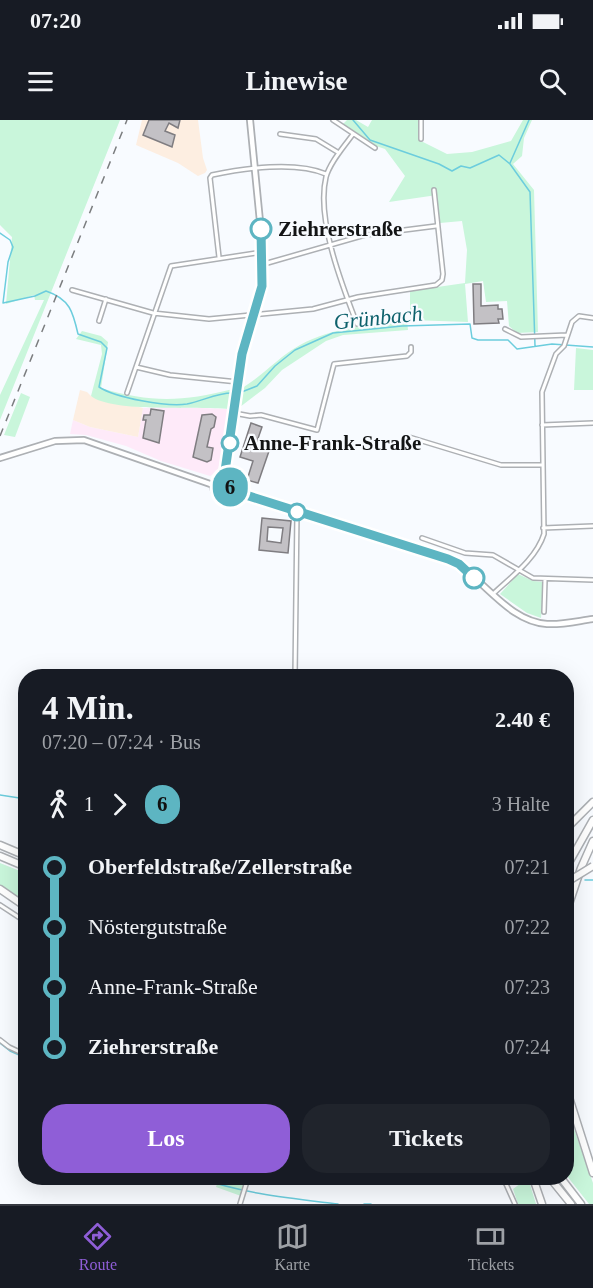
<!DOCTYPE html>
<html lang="de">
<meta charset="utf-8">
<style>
:root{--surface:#171b24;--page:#20242c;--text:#f1f3f6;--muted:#9ea1a6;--line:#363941;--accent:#8f5ed7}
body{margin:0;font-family:"Times New Roman",serif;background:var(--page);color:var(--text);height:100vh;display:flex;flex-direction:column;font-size:22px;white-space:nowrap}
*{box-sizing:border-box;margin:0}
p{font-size:20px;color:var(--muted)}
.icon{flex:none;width:33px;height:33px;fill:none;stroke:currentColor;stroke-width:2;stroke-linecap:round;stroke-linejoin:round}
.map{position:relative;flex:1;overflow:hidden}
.side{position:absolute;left:18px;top:549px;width:556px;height:516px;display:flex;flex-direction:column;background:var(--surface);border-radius:24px;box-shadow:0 6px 24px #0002}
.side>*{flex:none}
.badge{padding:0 12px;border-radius:20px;font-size:21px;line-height:39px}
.map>.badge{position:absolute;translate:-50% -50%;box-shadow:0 0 0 3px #fff}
.legs{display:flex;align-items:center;gap:9px;height:66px;padding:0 24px;font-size:20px}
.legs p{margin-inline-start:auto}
.overview{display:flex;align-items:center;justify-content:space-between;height:102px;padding:0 24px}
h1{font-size:33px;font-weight:600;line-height:45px}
.action{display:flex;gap:12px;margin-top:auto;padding:12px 24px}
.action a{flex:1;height:69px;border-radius:24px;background:var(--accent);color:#fff;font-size:24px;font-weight:600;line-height:69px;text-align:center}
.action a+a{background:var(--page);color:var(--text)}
ul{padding:0 24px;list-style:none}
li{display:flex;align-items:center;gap:21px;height:60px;font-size:22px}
li i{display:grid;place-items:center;width:9px;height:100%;margin:0 8px;background:currentColor}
li i::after{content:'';width:15px;height:15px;margin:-8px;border:4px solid;border-radius:50%;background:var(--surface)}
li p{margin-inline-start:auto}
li:first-child i{background:linear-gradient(#0000 50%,currentColor 0)}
li:last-child i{background:linear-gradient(currentColor 50%,#0000 0)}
.status{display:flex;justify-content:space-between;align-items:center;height:42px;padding:0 30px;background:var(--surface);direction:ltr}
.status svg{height:16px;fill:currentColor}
header{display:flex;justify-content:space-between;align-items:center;height:78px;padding:0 24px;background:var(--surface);font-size:27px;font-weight:600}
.menu{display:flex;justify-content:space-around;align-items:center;height:84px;border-top:2px solid var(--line);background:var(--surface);font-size:16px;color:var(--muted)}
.menu a{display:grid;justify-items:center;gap:3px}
.menu .current{color:var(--accent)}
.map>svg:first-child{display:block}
.commercial{fill:#feeaf9}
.education{fill:#fdeee1}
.green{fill:#c9f6db}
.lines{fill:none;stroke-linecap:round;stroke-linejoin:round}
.stream{stroke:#6ccddd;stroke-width:1.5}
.building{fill:#c3c1c5;stroke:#7f7d81;stroke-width:1.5;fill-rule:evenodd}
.minor-casing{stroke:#adb0b4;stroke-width:6}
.tertiary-casing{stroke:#adb0b4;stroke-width:8}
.secondary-casing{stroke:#adb0b4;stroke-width:8}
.motorway-casing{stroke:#adb0b4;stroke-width:9}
.minor{stroke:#fff;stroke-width:3}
.tertiary{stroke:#fff;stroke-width:4.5}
.secondary{stroke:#fff;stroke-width:4.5}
.motorway{stroke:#fff;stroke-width:6}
.rail{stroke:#7b7d7f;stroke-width:1.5;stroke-dasharray:8 8;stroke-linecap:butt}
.motorway-bridge-casing{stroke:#adb0b4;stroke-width:9;stroke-linecap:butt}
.motorway-bridge{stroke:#fff;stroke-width:6}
.line-1-casing{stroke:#fff;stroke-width:14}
.line-1{stroke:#5db5c2;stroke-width:9}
.stop-1-dot{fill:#fff;stroke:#5db5c2;stroke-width:3}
.labels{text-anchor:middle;stroke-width:4.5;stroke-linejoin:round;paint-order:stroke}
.stop-label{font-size:21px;font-weight:bold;fill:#131415;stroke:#f8fbff;text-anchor:start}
.water-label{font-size:22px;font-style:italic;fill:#0d616c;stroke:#f8fbff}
</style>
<div class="status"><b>07:20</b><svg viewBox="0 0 49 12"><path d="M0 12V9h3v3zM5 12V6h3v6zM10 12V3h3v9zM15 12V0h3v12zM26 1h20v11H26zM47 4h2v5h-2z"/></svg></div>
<header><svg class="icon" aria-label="menu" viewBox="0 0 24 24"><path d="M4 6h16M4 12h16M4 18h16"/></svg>Linewise<svg class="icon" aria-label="search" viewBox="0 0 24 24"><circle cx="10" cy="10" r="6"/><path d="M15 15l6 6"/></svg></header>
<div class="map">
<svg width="593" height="1084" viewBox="0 0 593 1084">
<rect width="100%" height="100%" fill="#f8fbff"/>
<path class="commercial" d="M171,287L229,289L218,351L210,356L161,341L126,326L86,315L70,314L73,300L90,307L138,317L143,288Z"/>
<path class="education" d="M142,0H198L203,38L207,50L205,53L198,56L178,43L136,25Z
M80,270L87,272L91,276L143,288L138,317L90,307L73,300Z"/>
<path class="green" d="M0,0H120L0,300V275L44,180H35L34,175L6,184L12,117L0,105Z
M347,0H356L368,7L372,0H418L419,20L447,34L472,32L511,21L523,0H532L524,18L522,36L513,44L534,70L538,212L517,213L509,206L507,181L486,182L483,161L465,164L468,202L410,200V171L465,163L467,130L462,101L440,103L437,75L389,82L405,56L385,29L373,25L342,5Z
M407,201L408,210L343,215L326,221L282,250L265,268L240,287V269C262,257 278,237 300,225C333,207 370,205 407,201Z
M82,211L101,216L108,222L101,268C151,283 182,282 233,269L229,289C199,286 112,293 91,276L102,234L101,225L76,219Z
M576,228L593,230V270H574Z
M21,273L30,277L15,317L4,315Z
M518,454L533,461L544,462L541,498L527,493L500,474Z
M0,743L25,753V784L0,765Z
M567,989L593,1063V1084H589L567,1056Z
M219,1058H247L241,1076L216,1067Z
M528,1058L536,1084H518L513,1069Z"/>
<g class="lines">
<path class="stream" d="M353,0L370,20L439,44L452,51L461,46L470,48L499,35L510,44L530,72L535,226
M510,43L529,0
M0,113L10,120L13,127L8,142L3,183L35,176L46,171C70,179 73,192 78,214L101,222L107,228L99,267C116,278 167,287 187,284C203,281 218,272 234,273
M239,273L257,266L275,246L295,230L333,213L402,206L470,204L472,218L478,220H508L517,229L552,224L593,227
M0,675L26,679
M585,760H593
M0,923L10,931L26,938
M199,1058C245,1074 289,1078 338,1084
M364,1084H371"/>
</g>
<path class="building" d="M149,0H180L178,8L169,3L165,11L175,15L172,27L143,15Z
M473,164H481V186L498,185V189H502L503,199H498L499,203L474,204Z
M151,289L164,291L159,323L143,318L146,300H143L144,295H150Z
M202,295L212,294L216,297L214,307L211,309L207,327L213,328L211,340L207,342L193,337Z
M251,303L262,307L255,327L269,331L258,363L247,360L253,341L240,337Z
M262,398L291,401L288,433L259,430ZM268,407L283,408L281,423L267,421Z"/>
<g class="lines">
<defs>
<path id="minor" d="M333,0L375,28
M421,0V19
M280,14L316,19L339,33
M353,14C344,27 330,42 326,57C316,99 342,165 357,204
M219,137L210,58L212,55C244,48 296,41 326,54
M264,144L365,115L436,106
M72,170L153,193L209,199L313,189L358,177L436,165L442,160L443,154L434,70
M99,201L106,179
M505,209L521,217L567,215
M136,247L170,255L238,262
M127,273L171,146L263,132
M234,293L250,296L261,295L317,310L334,244L407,236L411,232V227
M542,305L593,303
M409,317L501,345H543
M543,408L593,406
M422,418L465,433L493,435L533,458L593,460
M493,474C511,457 536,439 544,414L542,272L556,234L564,226L572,202L579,196L593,198
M544,492L545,460
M295,556L297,392
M0,785L26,802
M0,920L9,927L26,935
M501,1058L506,1064L515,1084
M240,1084L248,1058"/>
<path id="tertiary" d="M224,358L242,234L263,156V132L250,0"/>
<path id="secondary" d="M0,338L55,321L84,320L213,365L214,371L220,375L229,370V363L224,358L217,359L213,365
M229,370L448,439C483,456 506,501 547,504C562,505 578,501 593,499"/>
<path id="motorway" d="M567,708L593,682
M0,725L26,736
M0,736L26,747
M567,746L593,700
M0,769L26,787
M567,790L581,748L593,721
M567,971L593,1053
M533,1058L542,1084
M550,1058L571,1084
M561,1058L581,1084"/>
</defs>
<use href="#minor" class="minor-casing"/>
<use href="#tertiary" class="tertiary-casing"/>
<use href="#secondary" class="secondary-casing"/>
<use href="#motorway" class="motorway-casing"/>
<use href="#minor" class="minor"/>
<use href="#tertiary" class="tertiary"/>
<use href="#secondary" class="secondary"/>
<use href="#motorway" class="motorway"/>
<path class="rail" d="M0,316L127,0"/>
<defs>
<path id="motorway-bridge" d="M567,762L593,746"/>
</defs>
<use href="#motorway-bridge" class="motorway-bridge-casing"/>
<use href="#motorway-bridge" class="motorway-bridge"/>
</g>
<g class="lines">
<defs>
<path id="line-1" d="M261,109L262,166L242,234L224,358L229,363L230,370L448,439L459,444L474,458"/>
</defs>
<use href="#line-1" class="line-1-casing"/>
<use href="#line-1" class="line-1"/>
</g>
<g class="stop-1-dot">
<circle cx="261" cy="109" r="10"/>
<circle cx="230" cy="323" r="8"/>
<circle cx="297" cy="392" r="8"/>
<circle cx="474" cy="458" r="10"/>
</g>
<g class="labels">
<g class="stop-label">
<text x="278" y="116">Ziehrerstraße</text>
<text x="244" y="330">Anne-Frank-Straße</text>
</g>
<g class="water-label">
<text transform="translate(378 197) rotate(-6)" y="8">Grünbach</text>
</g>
</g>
</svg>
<b class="badge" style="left:230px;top:367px;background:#5db5c2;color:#111">6</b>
<section class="side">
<div class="overview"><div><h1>4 Min.</h1><p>07:20 – 07:24 · Bus</p></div><b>2.40 €</b></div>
<div class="legs"><svg class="icon" aria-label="walk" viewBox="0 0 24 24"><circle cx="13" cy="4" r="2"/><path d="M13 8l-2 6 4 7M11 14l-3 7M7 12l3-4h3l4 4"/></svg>1<svg class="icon" aria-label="forward" viewBox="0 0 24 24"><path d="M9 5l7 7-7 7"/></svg><b class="badge" style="background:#5db5c2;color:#111">6</b><p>3 Halte</p></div>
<ul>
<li><i style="color:#5db5c2"></i><b>Oberfeldstraße/Zellerstraße</b><p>07:21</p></li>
<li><i style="color:#5db5c2"></i><span>Nöstergutstraße</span><p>07:22</p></li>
<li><i style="color:#5db5c2"></i><span>Anne-Frank-Straße</span><p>07:23</p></li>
<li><i style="color:#5db5c2"></i><b>Ziehrerstraße</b><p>07:24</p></li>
</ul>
<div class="action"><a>Los</a><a>Tickets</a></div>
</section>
</div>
<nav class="menu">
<a class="current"><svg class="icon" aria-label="directions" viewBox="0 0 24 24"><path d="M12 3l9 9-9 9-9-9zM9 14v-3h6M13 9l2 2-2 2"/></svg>Route</a>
<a><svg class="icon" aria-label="map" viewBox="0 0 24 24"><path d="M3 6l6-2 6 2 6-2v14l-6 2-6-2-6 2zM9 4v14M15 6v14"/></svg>Karte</a>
<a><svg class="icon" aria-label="tickets" viewBox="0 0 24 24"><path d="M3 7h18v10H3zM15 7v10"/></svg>Tickets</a>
</nav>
